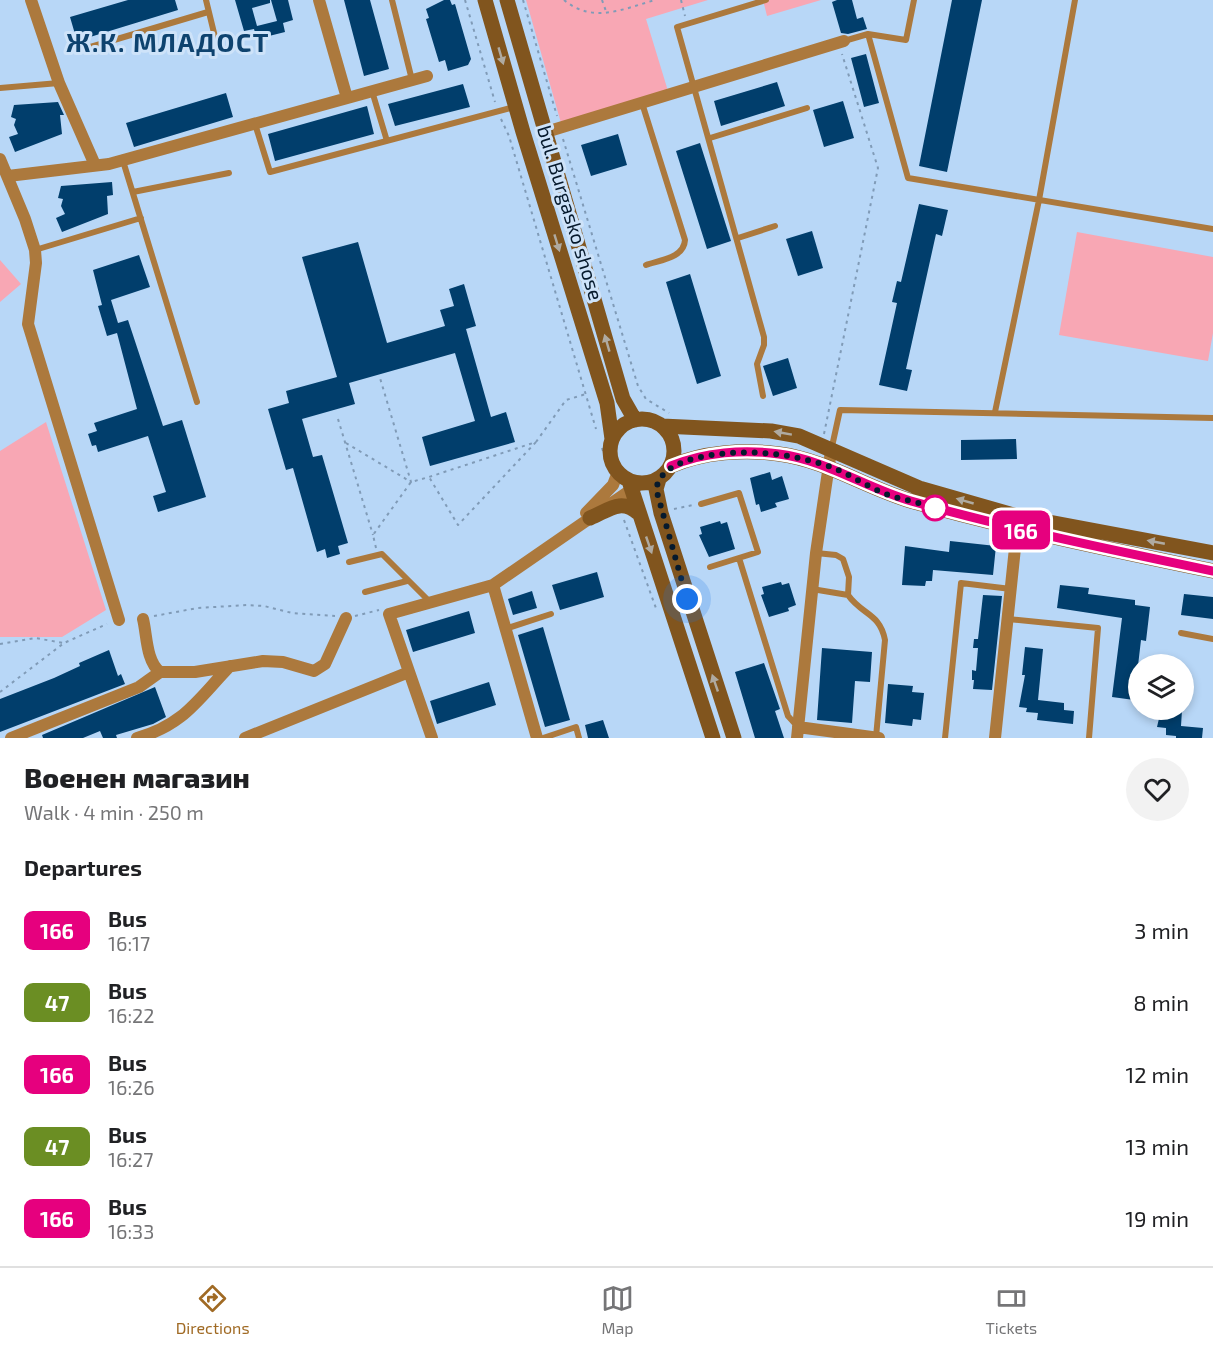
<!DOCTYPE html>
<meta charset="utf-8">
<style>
:root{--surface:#fff;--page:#f2f2f2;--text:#202124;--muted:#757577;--line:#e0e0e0;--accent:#a06a24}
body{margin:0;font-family:"Exo 2",sans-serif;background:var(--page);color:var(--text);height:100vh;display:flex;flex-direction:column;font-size:22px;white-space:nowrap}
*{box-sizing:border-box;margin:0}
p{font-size:20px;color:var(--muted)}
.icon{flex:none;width:33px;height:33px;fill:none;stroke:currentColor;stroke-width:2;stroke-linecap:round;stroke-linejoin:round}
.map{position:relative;height:738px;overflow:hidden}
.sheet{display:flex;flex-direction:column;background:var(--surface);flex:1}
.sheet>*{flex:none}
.badge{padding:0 12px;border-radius:9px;font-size:21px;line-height:39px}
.controls{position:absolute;left:1128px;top:654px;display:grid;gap:12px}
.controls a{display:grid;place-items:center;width:66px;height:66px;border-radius:50%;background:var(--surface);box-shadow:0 3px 9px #0003;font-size:30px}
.you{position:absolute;width:30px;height:30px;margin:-15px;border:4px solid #fff;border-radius:50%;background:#1a73e8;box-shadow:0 0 0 9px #1a73e833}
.map>.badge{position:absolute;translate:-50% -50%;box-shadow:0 0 0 3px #fff}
h2{padding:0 24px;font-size:22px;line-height:54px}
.round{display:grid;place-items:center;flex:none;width:63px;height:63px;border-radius:32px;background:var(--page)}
.headline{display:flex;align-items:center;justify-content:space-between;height:102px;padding:0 24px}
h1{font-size:28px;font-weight:800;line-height:45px}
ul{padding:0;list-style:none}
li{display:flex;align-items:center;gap:18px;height:72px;padding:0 24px}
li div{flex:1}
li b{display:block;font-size:22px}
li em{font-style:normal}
li .badge{min-width:66px;font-weight:700;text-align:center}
.tabs{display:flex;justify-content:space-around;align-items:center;height:84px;border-top:2px solid var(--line);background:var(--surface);font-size:16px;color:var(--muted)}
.tabs a{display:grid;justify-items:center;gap:3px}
.tabs .active{color:var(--accent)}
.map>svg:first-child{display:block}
.green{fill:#f8a7b4}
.building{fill:#013e6c}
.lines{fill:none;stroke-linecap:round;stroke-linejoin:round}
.path{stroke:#809bb7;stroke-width:2;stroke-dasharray:3 4.5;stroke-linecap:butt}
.lane{stroke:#ac793d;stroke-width:6}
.street{stroke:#ac793d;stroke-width:12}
.secondary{stroke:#81551e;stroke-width:15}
.oneway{fill:#afaaa1}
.line-casing{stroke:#fff;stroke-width:14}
.line{stroke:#e6007e;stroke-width:9}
.walk{stroke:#061a2d;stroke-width:6;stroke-dasharray:0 10.8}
.stop-dot{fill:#fff;stroke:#e6007e;stroke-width:3}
.labels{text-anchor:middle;stroke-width:6;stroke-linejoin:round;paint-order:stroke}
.street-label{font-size:20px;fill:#061a2d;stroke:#cee3f9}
.district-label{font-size:26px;font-weight:bold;letter-spacing:1.5px;fill:#0e436f;stroke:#cee3f9}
</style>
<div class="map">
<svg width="1213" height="738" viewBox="0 0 1213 738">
<rect width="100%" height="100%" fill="#b8d7f7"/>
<path class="green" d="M526,0H708L646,19L668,91L561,123Z
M763,0H821L767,16Z
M1077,232L1213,257V333L1208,361L1059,335Z
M0,260L21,284L0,302Z
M46,422L106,610L62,637H0V451Z"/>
<path class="building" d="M128,0H175L178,10L77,41L70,17Z
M235,0H270V3L252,8L257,26L277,21L271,0H288L293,20L283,23L285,32L257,39L254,29L244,31Z
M344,0H370L389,69L364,76Z
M444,0H450L452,5L455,4L471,59L468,65L448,71L445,60L439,62L426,19L429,18L426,9Z
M837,0H852L857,19L863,17L867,29L848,34L841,33L832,2Z
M952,0H982L947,172L919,166Z
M866,54L879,103L864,107L851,58Z
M777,82L785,106L721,126L714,101Z
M463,84L470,107L395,126L388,104Z
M226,93L233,117L134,147L126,123Z
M843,101L854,138L824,147L813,110Z
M58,102L64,115H60L62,134L15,152L9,137L18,134L14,125L16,119L11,117L14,105Z
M367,106L374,134L275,161L268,134Z
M618,134L627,165L591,176L581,145Z
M700,143L731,241L707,249L676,151Z
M112,182L113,195L107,196L108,214L62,232L56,218L65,214L61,206L63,199L58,198L61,186Z
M919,204L948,210L942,236L936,234L906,369L912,370L907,391L879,385L897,303L892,302L897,281L901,282Z
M812,231L823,268L798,276L786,239Z
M358,242L387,343L445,326L440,310L454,306L449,289L464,284L476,326L466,329L491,417L506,412L515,442L430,466L422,437L475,421L455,353L349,383L355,404L302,419L313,457L322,455L348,543L338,546L340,554L327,558L325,549L317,552L293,468L286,470L268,409L289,403L286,391L337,377L302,257Z
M139,255L150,287L111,300L118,323L128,320L163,426L182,420L206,497L158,512L153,496L166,492L148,436L98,452L96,445L92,446L88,434L97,431L94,423L137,409L117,333L107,336L98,306L102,305L93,270Z
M690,274L721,376L697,384L666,282Z
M788,358L797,388L773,396L763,366Z
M1016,439L1017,459L961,460V440Z
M770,472L772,480L782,476L789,499L775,503L777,507L761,512L759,504L756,505L750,478Z
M720,521L721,524L727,522L735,549L709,557L699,535L702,534L700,527Z
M950,541L996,546L993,575L933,570L932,581H926L925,586L902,585L905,546L949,552Z
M597,572L604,597L560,610L552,585Z
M781,582L782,585L789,583L796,605L788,608L789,611L769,617L761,595L764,594L762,587Z
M1060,585L1089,588L1088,594L1135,600V605L1150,607L1146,641L1141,640L1134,700L1112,697L1122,618L1057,608Z
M532,591L537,608L513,615L508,599Z
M1184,594L1213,597V619L1181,615Z
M983,595L1002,596L992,690L973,689L974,680H972V670L976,671L978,648H973L974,639H978Z
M469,611L475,633L413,652L406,630Z
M543,627L570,720L545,727L518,635Z
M1025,647L1043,649L1038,700L1064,703V710L1074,711L1073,724L1037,720L1038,713L1026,712L1027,708L1019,707L1025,675H1022Z
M822,648L872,652L870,682L855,681L852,723L817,720Z
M109,650L118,676L121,674L125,684L0,732V699L54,678L80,666L79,663Z
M764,663L780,709L775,711L784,738H755L735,672Z
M489,682L496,705L437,724L430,701Z
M888,684L913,686L912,692L924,693L921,720L913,719L912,726L885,723Z
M155,687L166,717L153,724L116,735L117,738H103L100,731L83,738H43L42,735Z
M1161,710H1182L1181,726L1203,728L1202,738H1176V736L1166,735V728L1157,727Z
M603,720L609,738H588L585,725Z"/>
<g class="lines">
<path class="path" d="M465,0L495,102
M523,0L557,116
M564,0C593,24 623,9 655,0
M602,0L607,14
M681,0L685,16
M501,119L509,136L596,429
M563,139L638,386L646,399L669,413
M338,419L373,535
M824,434L878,168L842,54
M536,442L566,400L586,394
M346,443L411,482L380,378
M602,448L608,466
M674,509L693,505
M624,520L657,611
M376,548L373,535L411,482L429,477L536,442L458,525L429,477
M154,616L198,608L247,605L264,606L292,613L335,616
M355,616L379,610
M0,644L35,638L64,643
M0,692L64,643L107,624"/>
<path class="lane" d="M206,0L215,37
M392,0L412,80
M868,34L906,40L914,0
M844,41L868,34L908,178L1213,229
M87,48L208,12
M0,88L59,83
M372,91L387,141
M642,103L685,240C684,258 660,260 646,265
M255,124L270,172L514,107
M710,138L807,108
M123,161L197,402
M133,192L229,173
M738,238L775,226
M35,250L141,218
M763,396L757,364L764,345V337L677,27L766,0
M995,412L1039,200L1075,0
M831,451L840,410L1213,418
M701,504L739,493L758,552L710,567
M816,553L836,555L843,559L849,577L848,595
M739,558L788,716L798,727
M349,562L382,554L430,602
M812,589L848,595C862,615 880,613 885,640L876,737
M365,592L407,581
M1008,619L1098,628L1089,738
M505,629L551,614
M1181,633L1213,639
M543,738L576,727L579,738
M945,738L961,583L1011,589"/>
<path class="street" d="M31,0L59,83L95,165
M319,0L347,98
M546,132L844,41
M0,159L25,219L35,250L36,263L28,324L119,620
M8,176L109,164L427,76
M586,513L613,485L618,472
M493,585L537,738
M143,619C147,635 146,661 160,672H195L263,661L283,662L314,671L325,664L346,618
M798,727L879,738
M11,738L139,687L160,672
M137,738C184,725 198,699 230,666
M245,738L409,672
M432,738L389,614L493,585L641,483
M797,738L816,553L831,451
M995,738L1017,529"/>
<path class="secondary" d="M485,0L523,132L607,403L612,439
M507,0L623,399L635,420
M610 451a32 32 0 1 1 64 0a32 32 0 1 1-64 0Z
M662,426L771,431L799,436L919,488L1017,516L1213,553
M671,466C703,452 744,449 779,454C826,460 866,488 911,501C1011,529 1112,550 1213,571
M659,479L656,489L661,513L734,738
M629,481L713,738
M590,518C609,510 621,498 638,513"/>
</g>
<defs><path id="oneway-solid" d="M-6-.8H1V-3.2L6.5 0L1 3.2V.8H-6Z" transform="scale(1.5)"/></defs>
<g class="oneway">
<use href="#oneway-solid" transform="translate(501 56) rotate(74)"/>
<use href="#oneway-solid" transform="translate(557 243) rotate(73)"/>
<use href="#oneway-solid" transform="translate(607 343) rotate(-106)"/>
<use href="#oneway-solid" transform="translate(783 433) rotate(-170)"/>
<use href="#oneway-solid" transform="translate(965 501) rotate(-164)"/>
<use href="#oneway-solid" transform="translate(1156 542) rotate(-169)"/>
<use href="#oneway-solid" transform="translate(649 545) rotate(71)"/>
<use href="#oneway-solid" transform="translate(715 683) rotate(-109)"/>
</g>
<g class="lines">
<defs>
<path id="line" d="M671,466C704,452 744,449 779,454C826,460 866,488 911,501C1011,529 1112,550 1213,571"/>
</defs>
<use href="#line" class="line-casing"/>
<use href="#line" class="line"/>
<path class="walk" d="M687,599L656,489C661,469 678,463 696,458C740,448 785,452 828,466C848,473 866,486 886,494C902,500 919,502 935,508"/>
</g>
<circle class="stop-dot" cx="935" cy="508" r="12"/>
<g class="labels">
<g class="street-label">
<text transform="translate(570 213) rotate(73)" y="7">bul. Burgasko shose</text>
</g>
<g class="district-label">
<text x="168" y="52">Ж.К. МЛАДОСТ</text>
</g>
</g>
</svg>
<div class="controls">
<a><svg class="icon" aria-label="layers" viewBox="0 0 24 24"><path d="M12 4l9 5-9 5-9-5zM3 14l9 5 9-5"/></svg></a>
</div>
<div class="you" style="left:687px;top:599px"></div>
<b class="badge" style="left:1021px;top:530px;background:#e6007e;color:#fff">166</b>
</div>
<section class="sheet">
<div class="headline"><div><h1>Военен магазин</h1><p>Walk · 4 min · 250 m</p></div><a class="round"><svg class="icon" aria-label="heart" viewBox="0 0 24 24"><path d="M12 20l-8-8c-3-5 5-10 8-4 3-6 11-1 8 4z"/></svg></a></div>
<h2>Departures</h2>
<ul>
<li><span class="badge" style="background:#e6007e;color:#fff">166</span><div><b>Bus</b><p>16:17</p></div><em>3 min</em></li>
<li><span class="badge" style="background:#6b8e23;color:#fff">47</span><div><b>Bus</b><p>16:22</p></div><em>8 min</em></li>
<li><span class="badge" style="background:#e6007e;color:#fff">166</span><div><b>Bus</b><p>16:26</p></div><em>12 min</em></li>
<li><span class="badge" style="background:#6b8e23;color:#fff">47</span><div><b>Bus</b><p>16:27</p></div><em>13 min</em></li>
<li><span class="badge" style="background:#e6007e;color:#fff">166</span><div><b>Bus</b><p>16:33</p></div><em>19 min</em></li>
</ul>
</section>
<nav class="tabs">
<a class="active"><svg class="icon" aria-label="directions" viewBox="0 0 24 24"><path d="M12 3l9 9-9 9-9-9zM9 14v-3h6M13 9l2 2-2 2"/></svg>Directions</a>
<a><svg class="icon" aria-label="map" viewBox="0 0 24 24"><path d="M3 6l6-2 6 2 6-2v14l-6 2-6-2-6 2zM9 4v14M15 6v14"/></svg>Map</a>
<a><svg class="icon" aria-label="tickets" viewBox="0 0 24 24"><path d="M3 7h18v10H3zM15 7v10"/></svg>Tickets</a>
</nav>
